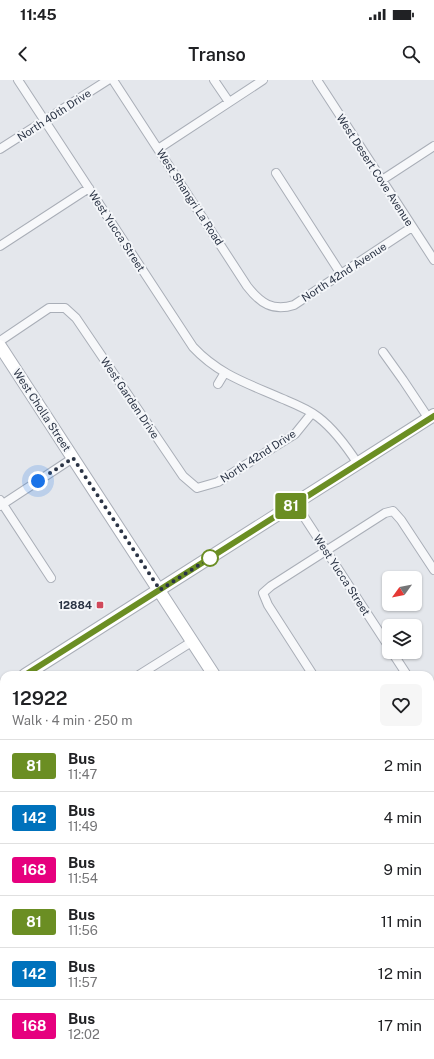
<!DOCTYPE html>
<meta charset="utf-8">
<style>
:root{--surface:#fff;--page:#f6f6f6;--text:#202124;--muted:#757577;--line:#e0e0e0}
body{margin:0;font-family:"Public Sans",sans-serif;background:var(--page);color:var(--text);height:100vh;display:flex;flex-direction:column;font-size:15px;white-space:nowrap}
*{box-sizing:border-box;margin:0}
p{font-size:13px;color:var(--muted)}
.icon{flex:none;width:22px;height:22px;fill:none;stroke:currentColor;stroke-width:2;stroke-linecap:round;stroke-linejoin:round}
.map{position:relative;flex:1;overflow:hidden}
.sheet{position:absolute;left:0px;top:591px;width:434px;height:388px;display:flex;flex-direction:column;background:var(--surface);border-radius:12px 12px 0 0;box-shadow:0 1px 3px #0004}
.sheet>*{flex:none}
.badge{padding:0 8px;border-radius:3px;font-size:14px;line-height:26px}
.needle{width:26px;rotate:237deg}
.tools{position:absolute;left:382px;top:491px;display:grid;gap:8px}
.tools a{display:grid;place-items:center;width:40px;height:40px;border-radius:6px;background:var(--surface);box-shadow:0 1px 3px #0004;font-size:20px}
.you{position:absolute;width:20px;height:20px;margin:-10px;border:3px solid #fff;border-radius:50%;background:#1a73e8;box-shadow:0 0 0 6px #1a73e833}
.map>.badge{position:absolute;translate:-50% -50%;box-shadow:0 0 0 2px #fff}
.round{display:grid;place-items:center;flex:none;width:42px;height:42px;border-radius:6px;background:var(--page)}
.overview{display:flex;align-items:center;justify-content:space-between;height:68px;padding:0 12px}
h1{font-size:19px;font-weight:600;line-height:30px}
ul{padding:0;list-style:none}
li{display:flex;align-items:center;gap:12px;height:52px;padding:0 12px;border-top:1px solid var(--line)}
li div{flex:1}
li b{display:block;font-size:15px}
li em{font-style:normal}
li .badge{min-width:44px;font-weight:700;text-align:center}
.status{display:flex;justify-content:space-between;align-items:center;height:28px;padding:0 20px;background:var(--surface);direction:ltr}
.status svg{height:11px;fill:currentColor}
header{display:flex;justify-content:space-between;align-items:center;height:52px;padding:0 12px;background:var(--surface);font-size:18px;font-weight:600}
.map>svg:first-child{display:block}
.built{fill:#d2d6de}
.green{fill:#c9d6c5}
.lines{fill:none;stroke-linecap:round;stroke-linejoin:round}
.street-casing{stroke:#a9aeb7;stroke-width:10}
.secondary-casing{stroke:#a9aeb7;stroke-width:14}
.street{stroke:#f7f8fa;stroke-width:8}
.secondary{stroke:#fff;stroke-width:12}
.line-casing{stroke:#fff;stroke-width:9}
.line{stroke:#6b8e23;stroke-width:6}
.walk{stroke:#2b3445;stroke-width:4;stroke-dasharray:0 7.2}
.stop-dot{fill:#fff;stroke:#6b8e23;stroke-width:2}
.poi-dot{fill:#d1495b;stroke:#f4f6f9;stroke-width:1.5}
.labels{text-anchor:middle;stroke-width:4;stroke-linejoin:round;paint-order:stroke}
.street-label{font-size:11px;fill:#2b3445;stroke:#f4f6f9}
.poi-label{font-size:11px;font-weight:bold;fill:#2b3445;stroke:#f4f6f9;text-anchor:end}
</style>
<div class="status"><b>11:45</b><svg viewBox="0 0 49 12"><path d="M0 12V9h3v3zM5 12V6h3v6zM10 12V3h3v9zM15 12V0h3v12zM26 1h20v11H26zM47 4h2v5h-2z"/></svg></div>
<header><svg class="icon" aria-label="back" viewBox="0 0 24 24"><path d="M15 5l-7 7 7 7"/></svg>Transo<svg class="icon" aria-label="search" viewBox="0 0 24 24"><circle cx="10" cy="10" r="6"/><path d="M15 15l6 6"/></svg></header>
<div class="map">
<svg width="434" height="979" viewBox="0 0 434 979">
<rect width="100%" height="100%" fill="#e4e7ec"/>
<path class="built" d="M434,825V921L430,915V827Z"/>
<path class="green" d="M434,828V896L430,892V831Z"/>
<g class="lines">
<defs>
<path id="street" d="M18,0L193,267C219,295 249,304 283,319C295,324 308,329 318,337C335,350 347,367 358,384
M113,0L247,206C260,223 273,232 294,225L412,147
M214,0L229,22
M317,0L434,180
M0,69L108,0
M158,69L263,0
M276,93L341,194
M382,100L434,66
M0,166L89,108
M0,261L49,228H65L76,238L183,396L197,408L218,402L295,354L312,333
M383,272L403,300L429,339
M218,304L224,294
M0,420L51,498
M295,423L389,567
M0,426L73,378
M392,572L407,595
M139,595L193,561
M313,595L268,525L263,513L271,506L385,433L393,431L401,440L434,490
M430,631L434,637
M0,678L4,675
M0,729L4,737
M430,774L434,780
M430,822L434,819
M0,937L4,945
M22,975L25,979
M216,975L218,979
M313,975L315,979
M111,979L120,975"/>
<path id="secondary" d="M0,266L214,595
M25,595L434,335
M0,611L4,608
M430,927L434,933"/>
</defs>
<use href="#street" class="street-casing"/>
<use href="#secondary" class="secondary-casing"/>
<use href="#street" class="street"/>
<use href="#secondary" class="secondary"/>
</g>
<g class="lines">
<defs>
<path id="line" d="M25,595L434,336"/>
</defs>
<use href="#line" class="line-casing"/>
<use href="#line" class="line"/>
<path class="walk" d="M38,401L73,378L160,510L210,478"/>
</g>
<circle class="stop-dot" cx="210" cy="478" r="8"/>
<rect class="poi-dot" x="96" y="521" width="8" height="8" rx="2"/>
<g class="labels">
<g class="street-label">
<text transform="translate(54 35) rotate(-33)" y="4">North 40th Drive</text>
<text transform="translate(375 90) rotate(57)" y="4">West Desert Cove Avenue</text>
<text transform="translate(190 117) rotate(57)" y="4">West Shangri La Road</text>
<text transform="translate(117 151) rotate(57)" y="4">West Yucca Street</text>
<text transform="translate(344 192) rotate(-33)" y="4">North 42nd Avenue</text>
<text transform="translate(130 318) rotate(56)" y="4">West Garden Drive</text>
<text transform="translate(42 330) rotate(57)" y="4">West Cholla Street</text>
<text transform="translate(258 376) rotate(-33)" y="4">North 42nd Drive</text>
<text transform="translate(342 495) rotate(57)" y="4">West Yucca Street</text>
</g>
<g class="poi-label">
<text x="92" y="529">12884</text>
</g>
</g>
</svg>
<div class="tools">
<a><svg class="needle" viewBox="-14 -14 28 28"><path d="M0-13l5 13h-10z" fill="#e53935"/><path d="M0 13l5-13h-10z" fill="#757577"/></svg></a>
<a><svg class="icon" aria-label="layers" viewBox="0 0 24 24"><path d="M12 4l9 5-9 5-9-5zM3 14l9 5 9-5"/></svg></a>
</div>
<div class="you" style="left:38px;top:401px"></div>
<b class="badge" style="left:291px;top:426px;background:#6b8e23;color:#fff">81</b>
<section class="sheet">
<div class="overview"><div><h1>12922</h1><p>Walk · 4 min · 250 m</p></div><a class="round"><svg class="icon" aria-label="heart" viewBox="0 0 24 24"><path d="M12 20l-8-8c-3-5 5-10 8-4 3-6 11-1 8 4z"/></svg></a></div>
<ul>
<li><span class="badge" style="background:#6b8e23;color:#fff">81</span><div><b>Bus</b><p>11:47</p></div><em>2 min</em></li>
<li><span class="badge" style="background:#0072bc;color:#fff">142</span><div><b>Bus</b><p>11:49</p></div><em>4 min</em></li>
<li><span class="badge" style="background:#e6007e;color:#fff">168</span><div><b>Bus</b><p>11:54</p></div><em>9 min</em></li>
<li><span class="badge" style="background:#6b8e23;color:#fff">81</span><div><b>Bus</b><p>11:56</p></div><em>11 min</em></li>
<li><span class="badge" style="background:#0072bc;color:#fff">142</span><div><b>Bus</b><p>11:57</p></div><em>12 min</em></li>
<li><span class="badge" style="background:#e6007e;color:#fff">168</span><div><b>Bus</b><p>12:02</p></div><em>17 min</em></li>
</ul>
</section>
</div>
